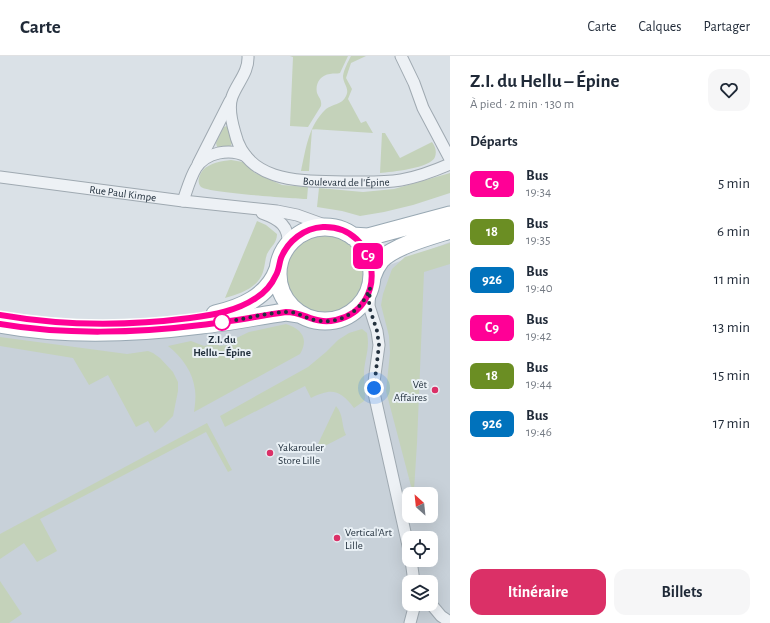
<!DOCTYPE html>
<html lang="fr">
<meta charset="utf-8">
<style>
:root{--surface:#fff;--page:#f6f6f7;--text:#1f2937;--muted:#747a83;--line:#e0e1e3;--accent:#db3067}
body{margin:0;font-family:"Alegreya Sans",sans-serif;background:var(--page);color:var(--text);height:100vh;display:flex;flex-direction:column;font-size:15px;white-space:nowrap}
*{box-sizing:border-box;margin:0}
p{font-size:13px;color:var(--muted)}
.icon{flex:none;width:22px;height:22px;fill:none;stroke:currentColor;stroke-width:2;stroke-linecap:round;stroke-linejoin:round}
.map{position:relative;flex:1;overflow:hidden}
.side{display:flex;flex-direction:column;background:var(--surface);width:320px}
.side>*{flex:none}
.badge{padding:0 8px;border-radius:6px;font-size:14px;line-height:26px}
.needle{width:26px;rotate:333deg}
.tools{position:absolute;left:402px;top:431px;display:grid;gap:8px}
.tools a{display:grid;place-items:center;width:36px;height:36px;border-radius:8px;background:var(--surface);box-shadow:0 4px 16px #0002;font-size:20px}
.you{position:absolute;width:20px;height:20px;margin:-10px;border:3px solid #fff;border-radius:50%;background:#1a73e8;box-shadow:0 0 0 6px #1a73e833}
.map>.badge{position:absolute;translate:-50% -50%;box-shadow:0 0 0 2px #fff}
h2{padding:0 20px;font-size:15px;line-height:36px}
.round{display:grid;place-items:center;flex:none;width:42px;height:42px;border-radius:12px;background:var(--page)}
.head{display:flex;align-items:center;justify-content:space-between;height:68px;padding:0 20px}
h1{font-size:19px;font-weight:700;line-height:30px}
.cta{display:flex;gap:8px;margin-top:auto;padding:8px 20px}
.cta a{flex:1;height:46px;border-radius:12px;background:var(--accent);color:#fff;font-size:16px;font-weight:700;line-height:46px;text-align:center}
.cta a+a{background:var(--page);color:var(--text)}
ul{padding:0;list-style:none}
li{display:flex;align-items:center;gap:12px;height:48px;padding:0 20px}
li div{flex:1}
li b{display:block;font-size:15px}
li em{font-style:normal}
li .badge{min-width:44px;font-weight:700;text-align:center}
header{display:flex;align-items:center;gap:24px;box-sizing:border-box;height:56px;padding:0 20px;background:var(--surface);border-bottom:1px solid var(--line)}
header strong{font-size:19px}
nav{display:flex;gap:22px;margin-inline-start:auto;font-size:14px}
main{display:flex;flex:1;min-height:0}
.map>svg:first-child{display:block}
.built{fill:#c8d1d9;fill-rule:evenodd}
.green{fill:#c4d2ba}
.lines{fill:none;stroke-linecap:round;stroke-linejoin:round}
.street-casing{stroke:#9fa9b1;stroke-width:13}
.primary-casing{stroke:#98a8b3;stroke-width:19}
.street{stroke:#edf1f5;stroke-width:11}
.primary{stroke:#fff;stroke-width:17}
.line-casing{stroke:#fff;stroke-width:9}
.line{stroke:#ff0096;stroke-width:6}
.walk{stroke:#23313e;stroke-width:4;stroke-dasharray:0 7.2}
.stop-dot{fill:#fff;stroke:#ff0096;stroke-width:2}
.poi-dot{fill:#db3067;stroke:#e9f0f5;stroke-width:1.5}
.labels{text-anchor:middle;stroke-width:4;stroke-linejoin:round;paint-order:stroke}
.street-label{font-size:11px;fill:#23313e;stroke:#e9f0f5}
.stop-label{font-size:11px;font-weight:bold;fill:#23313e;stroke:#e9f0f5}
.poi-label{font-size:11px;fill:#23313e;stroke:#e9f0f5;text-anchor:start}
</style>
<header>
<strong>Carte</strong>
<nav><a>Carte</a><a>Calques</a><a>Partager</a></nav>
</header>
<main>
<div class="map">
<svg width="450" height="567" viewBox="0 0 450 567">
<rect width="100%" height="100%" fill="#dae1e7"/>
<path class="built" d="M450,186V567H0V260L41,267L112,272L233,259L324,234ZM409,438H431V460H409ZM409,482H431V504H409ZM409,526H431V548H409Z"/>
<path class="green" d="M290,0H348L340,17C337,18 334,17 330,18C320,19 315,28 317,37C319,42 322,44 321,50L308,71L290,70L293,1Z
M351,0H366L351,7L346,22L352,33L348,43L361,67L366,65L373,77L312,73L309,115H301C306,93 308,70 326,53C332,48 342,49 346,40C350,32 343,28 343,20C344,13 348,6 351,0Z
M227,70L233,85L230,91H217L216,87L224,71Z
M382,77H385L400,102L432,86C435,90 437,95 435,101C431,112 391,116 380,117Z
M231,104L243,106L255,117L282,129L308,131L307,143C291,142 209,137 201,131C196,126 200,118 203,114C210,107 221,105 231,104Z
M450,117V137L413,149L384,156L360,160L342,155L317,151L319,132L363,136L394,133Z
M257,165L266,169L277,178C277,187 271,190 267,198C265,203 265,210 263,216C258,232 240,238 225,242Z
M285 218a40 40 0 1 1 80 0a40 40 0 1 1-80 0Z
M450,187V208L424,216L417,387L414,434L411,430L386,335L390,297L389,280L381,249L383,238L392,213L405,201Z
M286,268C302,273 309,283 300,298L194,356C195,349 196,341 195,334C193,316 182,301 168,290L191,285L204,290L218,287L219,290L228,289V286L249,276Z
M362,273L367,277C370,293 365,301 364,316C364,324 365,333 365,342L364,345L354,352C340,333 331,332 311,342L305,330L225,371L220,360L308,311L326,296L338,284L349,277Z
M0,281L127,298L148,295L153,297L160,302L173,316L178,326V335L173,360L162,371L155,377L148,365L136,371L108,319L89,329L73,302L0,290Z
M336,350C344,359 341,369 346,379L319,393L317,390Z
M207,367L232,414L228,416L206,376L40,463L57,495L37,506L24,487L0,503V478Z
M0,525L22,558L9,567H0Z"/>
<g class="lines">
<defs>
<g id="street">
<path id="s1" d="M248,0C249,16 237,27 232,41C228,52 232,67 235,77C247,128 303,125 344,126C363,126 382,127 401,124C418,121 434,115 450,108"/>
<path d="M401,0L414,27L423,52L450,103"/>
<path d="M198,108L230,45"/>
<path id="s2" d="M0,121L183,145L277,155L297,159L333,172"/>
<path d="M183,145C187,134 190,122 196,112C206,96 230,92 246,100"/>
<path d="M262,157C279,163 290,170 288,190"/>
<path d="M370,232L369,250L377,275L379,289L374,326V337L409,494"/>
<path d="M411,504L414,526"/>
<path d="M431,548L441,560L450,566"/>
<path d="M410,567L415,548"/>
</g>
<path id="primary" d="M278 218a47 47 0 1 1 94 0a47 47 0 1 1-94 0Z
M352,180L368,181L450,159
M372,221C374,215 377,209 381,204C394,190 431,180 450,174
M215,258C241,252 268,241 278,213
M0,268C63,280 138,277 201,269C230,266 258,260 286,256L299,258"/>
</defs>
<use href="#street" class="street-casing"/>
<use href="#primary" class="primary-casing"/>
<use href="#street" class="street"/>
<use href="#primary" class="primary"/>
</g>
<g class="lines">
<defs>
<path id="line" d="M0,259C63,270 128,270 190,262C213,259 237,255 256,242C264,237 272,228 276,219C279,214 279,208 281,202C288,185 304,172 323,171C379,169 391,252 336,264C314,269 305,256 286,256C258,260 230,266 201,269C138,277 63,279 0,268"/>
</defs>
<use href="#line" class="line-casing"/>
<use href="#line" class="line"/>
<path class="walk" d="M222,266C243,264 264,257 286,256C297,255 304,262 315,264C339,270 362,255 370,232L369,250L377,275L379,289L374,332"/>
</g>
<circle class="stop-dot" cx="222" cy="266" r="8"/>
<g class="poi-dot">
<circle cx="435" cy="334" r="4"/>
<circle cx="270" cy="397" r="4"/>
<circle cx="337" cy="482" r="4"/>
</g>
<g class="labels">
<g class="street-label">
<text dy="4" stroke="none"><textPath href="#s1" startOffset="214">Boulevard de l'Épine</textPath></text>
<text dy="4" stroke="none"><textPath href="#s2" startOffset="124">Rue Paul Kimpe</textPath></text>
</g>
<g class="stop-label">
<text x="222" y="287">Z.I. du<tspan x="222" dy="13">Hellu – Épine</tspan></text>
</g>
<g class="poi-label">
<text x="427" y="332" text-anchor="end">Vêt<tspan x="427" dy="13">Affaires</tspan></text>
<text x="278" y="395">Yakarouler<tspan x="278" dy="13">Store Lille</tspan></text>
<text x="345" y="480">Vertical'Art<tspan x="345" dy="13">Lille</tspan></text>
</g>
</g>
</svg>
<div class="tools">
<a><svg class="needle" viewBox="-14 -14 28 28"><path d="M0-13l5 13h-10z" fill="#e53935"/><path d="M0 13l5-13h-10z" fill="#747a83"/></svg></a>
<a><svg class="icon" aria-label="locate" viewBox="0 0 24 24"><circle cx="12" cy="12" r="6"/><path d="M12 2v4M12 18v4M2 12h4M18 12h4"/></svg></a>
<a><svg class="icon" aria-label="layers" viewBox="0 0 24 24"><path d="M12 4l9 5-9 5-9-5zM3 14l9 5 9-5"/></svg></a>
</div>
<div class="you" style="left:374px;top:332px"></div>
<b class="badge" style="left:368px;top:200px;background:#ff0096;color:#fff">C9</b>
</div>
<section class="side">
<div class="head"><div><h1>Z.I. du Hellu – Épine</h1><p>À pied · 2 min · 130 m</p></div><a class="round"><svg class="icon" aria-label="heart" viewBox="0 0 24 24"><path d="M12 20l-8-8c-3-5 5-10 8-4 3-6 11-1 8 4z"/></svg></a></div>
<h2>Départs</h2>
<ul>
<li><span class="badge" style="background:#ff0096;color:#fff">C9</span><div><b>Bus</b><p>19:34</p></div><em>5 min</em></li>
<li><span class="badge" style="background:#6b8e23;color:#fff">18</span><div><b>Bus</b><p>19:35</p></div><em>6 min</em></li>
<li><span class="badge" style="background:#0072bc;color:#fff">926</span><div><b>Bus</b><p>19:40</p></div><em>11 min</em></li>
<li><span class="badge" style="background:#ff0096;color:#fff">C9</span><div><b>Bus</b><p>19:42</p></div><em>13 min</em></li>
<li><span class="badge" style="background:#6b8e23;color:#fff">18</span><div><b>Bus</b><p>19:44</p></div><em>15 min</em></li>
<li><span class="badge" style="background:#0072bc;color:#fff">926</span><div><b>Bus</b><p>19:46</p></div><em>17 min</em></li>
</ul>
<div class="cta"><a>Itinéraire</a><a>Billets</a></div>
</section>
</main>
